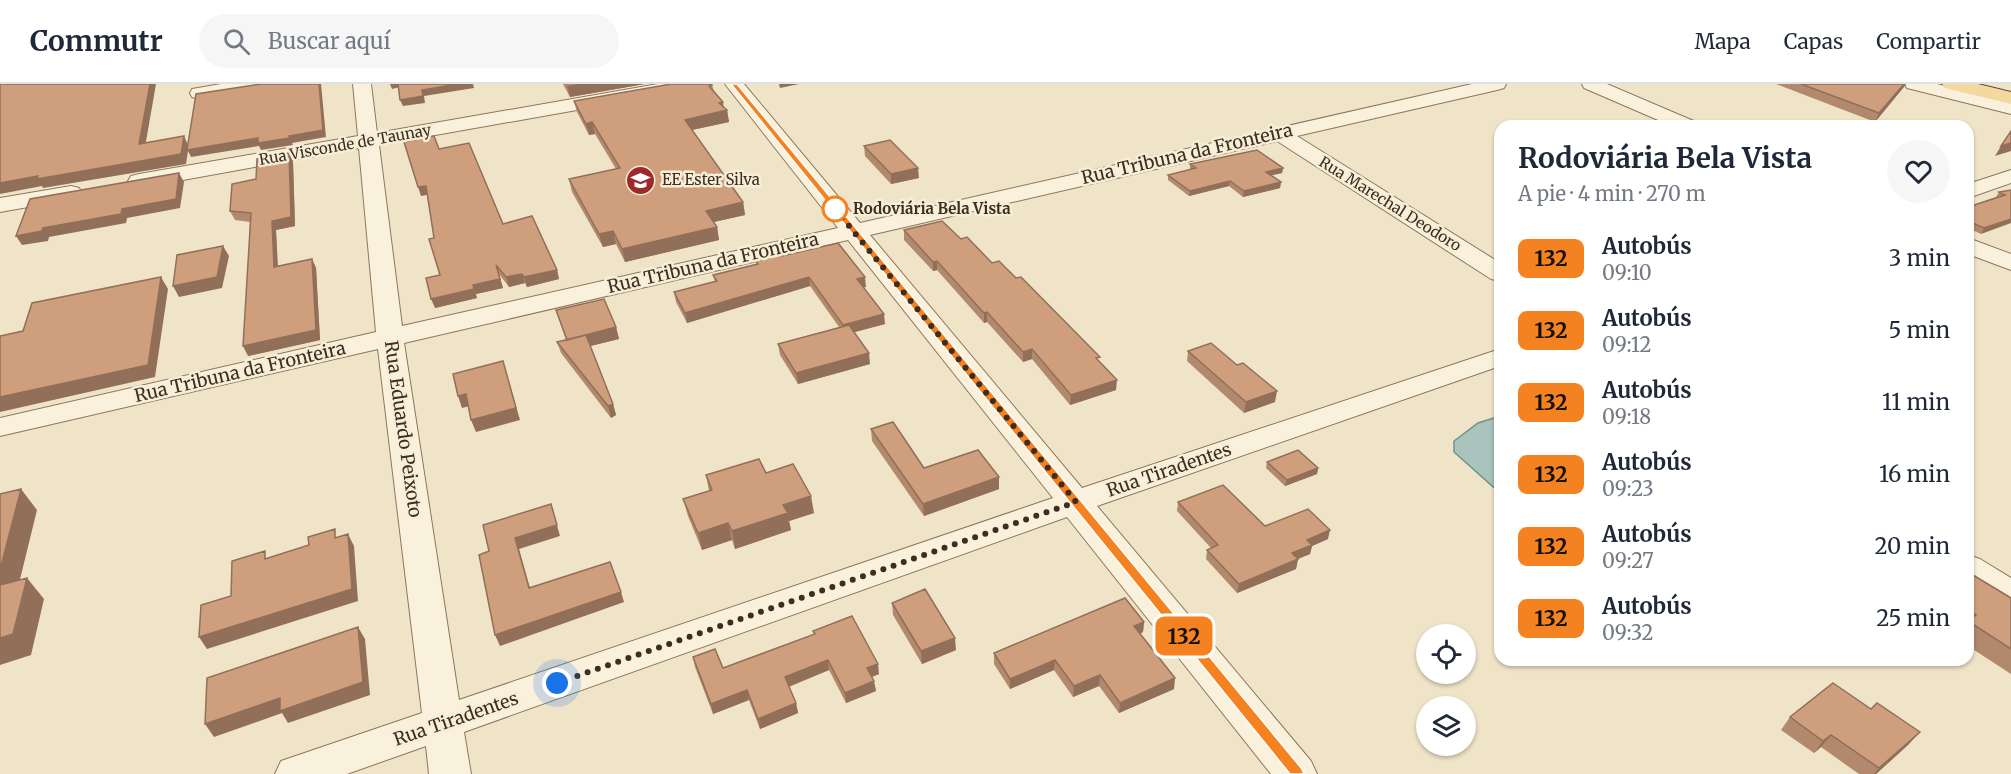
<!DOCTYPE html>
<html lang="es">
<meta charset="utf-8">
<style>
:root{--surface:#fff;--page:#f6f6f7;--text:#1f2937;--muted:#747a83;--line:#e0e1e3}
body{margin:0;font-family:Merriweather,serif;background:var(--page);color:var(--text);height:100vh;display:flex;flex-direction:column;font-size:22px;white-space:nowrap}
*{box-sizing:border-box;margin:0}
p{font-size:20px;color:var(--muted)}
.icon{flex:none;width:33px;height:33px;fill:none;stroke:currentColor;stroke-width:2;stroke-linecap:round;stroke-linejoin:round}
.map{position:relative;flex:1;overflow:hidden}
.side{position:absolute;left:1494px;top:36px;width:480px;height:546px;display:flex;flex-direction:column;background:var(--surface);border-radius:18px;box-shadow:0 2px 4px #0004}
.side>*{flex:none}
.badge{padding:0 12px;border-radius:9px;font-size:21px;line-height:39px}
.controls{position:absolute;left:1416px;top:540px;display:grid;gap:12px}
.controls a{display:grid;place-items:center;width:60px;height:60px;border-radius:50%;background:var(--surface);box-shadow:0 2px 4px #0004;font-size:30px}
.you{position:absolute;width:30px;height:30px;margin:-15px;border:4px solid #fff;border-radius:50%;background:#1a73e8;box-shadow:0 0 0 9px #1a73e833}
.map>.badge{position:absolute;translate:-50% -50%;box-shadow:0 0 0 3px #fff}
.round{display:grid;place-items:center;flex:none;width:63px;height:63px;border-radius:32px;background:var(--page)}
.overview{display:flex;align-items:center;justify-content:space-between;height:102px;padding:0 24px}
h1{font-size:28px;font-weight:700;line-height:45px}
ul{padding:0;list-style:none}
li{display:flex;align-items:center;gap:18px;height:72px;padding:0 24px}
li div{flex:1}
li b{display:block;font-size:22px}
li em{font-style:normal}
li .badge{min-width:66px;font-weight:700;text-align:center}
header{display:flex;align-items:center;gap:36px;box-sizing:border-box;height:84px;padding:0 30px;background:var(--surface);border-bottom:2px solid var(--line)}
header strong{font-size:28px}
nav{display:flex;gap:33px;margin-inline-start:auto;font-size:21px}
.search{width:420px;height:54px;background:var(--page);display:flex;align-items:center;gap:15px;box-sizing:border-box;padding:0 21px;border-radius:33px;color:var(--muted);font-size:22px}
.map>svg:first-child{display:block}
.water{fill:#a9c4bc;stroke:#6f938a;stroke-width:1.5}
.lines{fill:none;stroke-linecap:round;stroke-linejoin:round}
.minor-casing{stroke:#8d765c;stroke-width:2}
.major-casing{stroke:#5b4430;stroke-width:2}
.minor{fill:#faf1dc;fill-rule:evenodd}
.major{fill:#f3d9a0;fill-rule:evenodd}
.wall{fill:#b2896c}
.shaded-wall{fill:#916f58}
.building{fill:#cf9f7d;stroke:#916f58;stroke-width:1.5}
.line{fill:#f58220;stroke:#fff;stroke-width:1.5}
.walk{stroke:#3d2e20;stroke-width:6;stroke-dasharray:0 10.8}
.stop-dot{fill:#fff;stroke:#f58220;stroke-width:3}
.labels{text-anchor:middle;stroke-width:5;stroke-linejoin:round;paint-order:stroke}
.far-street-label{font-size:15px;fill:#3d2e20;stroke:#f7eed8}
.far-poi-label{font-size:15px;fill:#3d2e20;stroke:#f7eed8;text-anchor:start}
.far-stop-label{font-size:15px;font-weight:bold;fill:#3d2e20;stroke:#f7eed8;text-anchor:start}
.street-label{font-size:18px;fill:#3d2e20;stroke:#f7eed8}
</style>
<header>
<strong>Commutr</strong>
<div class="search"><svg class="icon" aria-label="search" viewBox="0 0 24 24"><circle cx="10" cy="10" r="6"/><path d="M15 15l6 6"/></svg>Buscar aquí</div>
<nav><a>Mapa</a><a>Capas</a><a>Compartir</a></nav>
</header>
<div class="map">
<svg width="2011" height="690" viewBox="0 0 2011 690">
<rect width="100%" height="100%" fill="#f0e4c8"/>
<path class="water" d="M1500,332V409L1454,368V357L1478,339Z"/>
<g class="lines">
<defs>
<path id="minor" d="M221,0H267L265,4L258,6L199,15L192,13L190,9L192,5Z
M353,0H371L377,49L658,0H699L697,4L690,6L379,61L402,242L838,144L725,0H744L860,139L1472,0H1506L1504,4L1497,6L1297,52L1500,179V197L1491,195L1277,57L870,151L1082,404L1500,265V282L1097,422L1311,677L1317,690H1271L1067,433L464,648L471,690H429L426,662L347,690H275L281,677L422,629L378,265L0,352V334L376,248L359,64L139,104L131,102L128,97L131,92L139,90L358,52ZM848,156L1053,414L459,616L404,259Z
M1582,0H1607L1696,38L1699,42H1672L1584,4Z
M1905,0H1937L2011,18V30L1907,4Z
M2011,86V99L1968,114V100Z
M71,102L79,104L82,109L79,114L0,128V114Z
M1968,154L2011,170V186L1968,170Z
M1968,471L1980,475L2011,494V524L1998,520L1968,501Z"/>
<path id="major" d="M1942,0H1978L2011,8V20L1945,4Z"/>
</defs>
<use href="#minor" class="minor-casing"/>
<use href="#major" class="major-casing"/>
<use href="#minor" class="minor"/>
<use href="#major" class="major"/>
</g>
<path class="wall" d="M563,0H645L570,13Z
M1776,0H1906L1875,38Z
M712,1L714,8L724,23L727,26L729,38L692,46L743,118L745,131L714,138L717,143L719,156L625,178L616,160L603,163L572,108L569,95L616,85L595,50L589,51L577,28L574,17Z
M864,62L919,94L891,100L865,72Z
M439,65L503,140L557,186L559,195L527,203L525,199L509,203L499,190L503,204L476,210L477,214L435,224L440,191L427,111L421,112Z
M289,69L293,78L295,142L276,146L278,182L312,175L316,184L320,256L248,272L250,138L235,136L230,127L256,95Z
M1190,80L1283,84L1282,89L1271,91L1281,98L1280,104L1243,113L1229,102L1189,112L1168,96V91L1191,86L1190,85Z
M2011,106L1981,150L1968,144V123L1996,113L1999,108Z
M904,146L961,155L992,179L1100,278L1116,306L1070,321L1032,275L1023,278L987,238L984,239L937,186L933,187L904,156Z
M782,172L866,203H863L885,240L854,248L870,280L798,300L780,271L778,260L839,243L810,202L687,239L676,218L674,208L715,198L713,191L756,180L755,175Z
M556,226L616,243L619,255L590,262L613,320L616,331L611,334L561,269L557,258L566,256Z
M1188,267L1275,318L1244,329L1187,277Z
M871,345L924,384L999,405L924,432L872,357Z
M1267,378L1318,384L1317,390L1285,402L1266,384Z
M766,389L814,429L789,437L791,446L735,465L732,456L702,466L688,432L683,415L709,407L706,391Z
M1178,418L1265,442L1328,455L1312,462L1310,470L1298,475L1296,485L1237,509L1206,475L1207,466L1211,464L1177,427Z
M1968,488L2011,514V590L1968,562Z
M892,519L956,566L922,580L893,531Z
M1144,538L1143,548L1140,550L1174,605L1119,629L1099,602L1073,613L1054,586L1010,605L994,580V569Z
M813,547L879,590L872,593L876,607L846,619L829,586L789,603L796,619L798,629L760,645L749,616L713,630L695,583L693,573L723,584L814,551Z
M1790,633L1909,660L1876,690H1859L1821,663L1814,669L1781,646Z"/>
<path class="shaded-wall" d="M150,0H156L144,69L139,60Z
M319,0H321L326,53L292,59L293,61L261,66L259,62L191,73L188,67L186,80L43,104L42,102L0,110V99L184,52L188,61L289,52Z
M390,0H399L400,3L392,5Z
M457,0H473L474,4L424,12L425,19L403,22L400,16L422,6Z
M578,0H645L570,13L567,2Z
M779,0H799L780,4Z
M1904,0H1906L1904,3L1875,38L1879,29Z
M723,18L724,27L727,26L729,38L687,47L685,36L719,19Z
M592,38L595,50L589,51L586,40Z
M2011,59V67L1995,72L2001,62Z
M289,69L293,78L295,142L276,146L278,192L274,183L272,137Z
M918,84L919,94L891,100V90Z
M1283,84L1282,89L1265,93L1266,88Z
M179,89L184,98L180,124L127,134L126,139L49,153L48,157L22,161L16,152L43,144L122,125Z
M1230,97L1229,102L1189,112L1190,107Z
M1281,98L1280,104L1243,113L1244,107Z
M426,102L429,110L421,112L418,103Z
M743,118L745,131L709,139L706,127Z
M2011,135V139L1981,150L1984,144Z
M717,143L719,156L625,178L622,165Z
M613,147L616,160L603,163L599,150Z
M223,162L229,172L222,204L179,213L173,202Z
M312,175L316,184L320,256L248,272L243,262Z
M937,177V186L933,187V178Z
M496,181L503,204L476,210L473,201Z
M557,186L559,195L527,203L524,193Z
M522,190L525,199L509,203L506,193Z
M161,193L168,205L155,293L0,328V313Z
M809,193L810,202L687,239L685,229Z
M865,193L866,203L858,205L857,195Z
M474,205L477,214L435,224L431,215Z
M987,228V238L984,239V229Z
M884,230L885,240L844,251L843,241Z
M616,243L619,255L570,267L567,256Z
M1032,265V275L1023,278V268Z
M869,269L870,280L798,300L796,289Z
M503,277L520,336L476,348L471,336Z
M1117,296L1116,306L1070,321L1071,311Z
M1277,307L1275,318L1244,329L1246,318Z
M466,310L470,322L462,324L458,312Z
M613,320L616,331L611,334L608,322Z
M1318,384L1317,390L1285,402L1287,396Z
M999,393V405L924,432L923,420Z
M21,405L37,426L13,524L0,507V486Z
M811,412L814,429L789,437L791,446L735,465L732,447L783,421Z
M551,420L560,452L519,465L533,515L529,504L515,454Z
M728,439L732,456L702,466L698,449Z
M1330,446L1328,455L1312,462L1310,470L1290,478L1292,469L1307,456Z
M348,450L354,462L358,517L207,565L199,553Z
M1298,475L1296,485L1237,509L1239,500Z
M27,494L44,515L31,571L0,581V554Z
M621,508L624,518L500,562L495,551Z
M1144,538L1143,548L1133,553L1134,542Z
M358,543L365,555L370,611L288,639L282,629L214,653L205,640Z
M955,554L956,566L922,580L921,567Z
M828,576L829,586L787,603L785,593Z
M1055,576L1054,586L1010,605V595Z
M878,580L879,590L869,594L867,584Z
M1100,591L1099,602L1073,613L1074,602Z
M1175,594L1174,605L1119,629L1120,619Z
M874,597L876,607L846,619L845,609Z
M747,606L749,616L713,630L711,620Z
M796,619L798,629L760,645L758,635Z
M1920,648L1909,660L1876,690H1874L1879,684Z
M1831,651L1821,663L1814,669L1823,657Z"/>
<path class="building" d="M0,0H150L139,60L184,52L181,70L37,95L38,92L0,99Z
M261,0H319L323,46L289,52L290,54L258,59V54L187,66L196,10Z
M398,0H457L422,6L423,12L400,16Z
M671,0H711L712,1L709,2L723,18L719,19L727,26L685,36L743,118L706,127L717,143L622,165L613,147L599,150L569,95L620,84L592,38L586,40L574,17Z
M1801,0H1904L1879,29Z
M2011,47V59L2001,62Z
M434,52L439,65L469,59L503,140L532,132L557,186L524,193L522,190L506,193L496,181L500,195L473,201L474,205L431,215L426,194L440,191L429,155L434,154L426,102L418,103L404,58Z
M890,56L918,84L891,90L864,62Z
M1257,66L1283,84L1266,88L1281,98L1244,107L1230,97L1190,107L1168,91L1196,84L1190,80Z
M289,69L291,133L272,137L274,183L312,175L316,246L243,262L251,129L230,127L232,100L256,95L257,75Z
M179,89L176,115L122,125L121,130L43,144L42,147L16,152L30,115Z
M2011,106V135L1984,144L1968,137V123L2005,111L1999,108Z
M942,137L961,155L967,153L992,179L999,177L1016,194L1021,193L1100,273L1096,274L1117,296L1071,311L1032,265L1023,268L987,228L984,229L937,177L933,178L904,146Z
M838,159L865,193L857,195L884,230L843,241L809,193L685,229L674,208L717,197L713,191L758,180L755,175L780,169L782,172Z
M223,162L217,193L173,202L177,171Z
M161,193L148,281L0,313V252L23,247L32,219Z
M604,215L616,243L567,256L556,226Z
M849,241L869,269L796,289L778,260Z
M586,251L613,320L608,322L557,258Z
M1211,259L1237,281L1243,279L1277,307L1246,318L1188,267Z
M503,277L516,324L471,336L466,310L458,312L453,290Z
M893,338L924,384L978,366L999,393L923,420L871,345Z
M1298,366L1318,384L1287,396L1267,378Z
M759,375L766,389L793,380L811,412L783,421L788,429L732,447L728,439L698,449L683,415L712,406L706,391Z
M1223,401L1265,442L1308,425L1330,446L1307,456L1312,461L1292,469L1298,475L1239,500L1207,466L1218,461L1178,418Z
M21,405L0,486V410Z
M551,420L557,441L515,454L529,504L610,478L621,508L495,551L479,471L489,467L483,441Z
M335,445V454L348,450L352,505L199,553L201,521L231,512L232,477L265,467V475L309,461L308,453Z
M1968,488L2011,514V565L1968,537V536L1976,531L1968,526Z
M27,494L13,550L0,554V501Z
M925,505L955,554L921,567L892,519Z
M1125,514L1144,538L1134,542L1175,594L1120,619L1100,591L1074,602L1055,576L1010,595L994,569Z
M852,532L878,580L867,584L874,597L845,609L828,576L785,593L796,619L758,635L747,606L711,620L693,573L715,565L723,584L815,550L813,547Z
M358,543L363,598L280,627V614L205,640L207,594Z
M1833,599L1871,625L1877,619L1920,648L1879,684L1831,651L1823,657L1790,633Z"/>
<path class="line" d="M731,0H737L1302,685L1304,690H1290Z"/>
<g class="lines">
<path class="walk" d="M557,599L1076,418L835,125"/>
</g>
<defs>
<symbol id="school-disc" viewBox="-11 -11 22 22"><circle r="9.5" fill="#9e2a2b" stroke="#f7eed8"/><path d="M0-5L7-2L0 1L-7-2ZM-4 1L0 2.5L4 1V4Q0 6-4 4Z" fill="#fff"/></symbol>
</defs>
<g fill-rule="evenodd">
<use href="#school-disc" x="624" y="80" width="33" height="33"/>
</g>
<circle class="stop-dot" cx="835" cy="125" r="12"/>
<g class="labels">
<g class="far-street-label">
<text transform="translate(345 61) rotate(-10)" y="5">Rua Visconde de Taunay</text>
<text transform="translate(1390 120) rotate(32)" y="5">Rua Marechal Deodoro</text>
</g>
<g class="far-poi-label">
<text x="662" y="101">EE Ester Silva</text>
</g>
<g class="far-stop-label">
<text x="853" y="130">Rodoviária Bela Vista</text>
</g>
<g class="street-label">
<text transform="translate(1187 70) rotate(-13)" y="6">Rua Tribuna da Fronteira</text>
<text transform="translate(713 179) rotate(-13)" y="6">Rua Tribuna da Fronteira</text>
<text transform="translate(240 288) rotate(-13)" y="6">Rua Tribuna da Fronteira</text>
<text transform="translate(403 345) rotate(82)" y="6">Rua Eduardo Peixoto</text>
<text transform="translate(1169 386) rotate(-19)" y="6">Rua Tiradentes</text>
<text transform="translate(456 635) rotate(-19)" y="6">Rua Tiradentes</text>
</g>
</g>
</svg>
<div class="controls">
<a><svg class="icon" aria-label="locate" viewBox="0 0 24 24"><circle cx="12" cy="12" r="6"/><path d="M12 2v4M12 18v4M2 12h4M18 12h4"/></svg></a>
<a><svg class="icon" aria-label="layers" viewBox="0 0 24 24"><path d="M12 4l9 5-9 5-9-5zM3 14l9 5 9-5"/></svg></a>
</div>
<div class="you" style="left:557px;top:599px"></div>
<b class="badge" style="left:1184px;top:552px;background:#f58220;color:#111">132</b>
<section class="side">
<div class="overview"><div><h1>Rodoviária Bela Vista</h1><p>A pie · 4 min · 270 m</p></div><a class="round"><svg class="icon" aria-label="heart" viewBox="0 0 24 24"><path d="M12 20l-8-8c-3-5 5-10 8-4 3-6 11-1 8 4z"/></svg></a></div>
<ul>
<li><span class="badge" style="background:#f58220;color:#111">132</span><div><b>Autobús</b><p>09:10</p></div><em>3 min</em></li>
<li><span class="badge" style="background:#f58220;color:#111">132</span><div><b>Autobús</b><p>09:12</p></div><em>5 min</em></li>
<li><span class="badge" style="background:#f58220;color:#111">132</span><div><b>Autobús</b><p>09:18</p></div><em>11 min</em></li>
<li><span class="badge" style="background:#f58220;color:#111">132</span><div><b>Autobús</b><p>09:23</p></div><em>16 min</em></li>
<li><span class="badge" style="background:#f58220;color:#111">132</span><div><b>Autobús</b><p>09:27</p></div><em>20 min</em></li>
<li><span class="badge" style="background:#f58220;color:#111">132</span><div><b>Autobús</b><p>09:32</p></div><em>25 min</em></li>
</ul>
</section>
</div>
